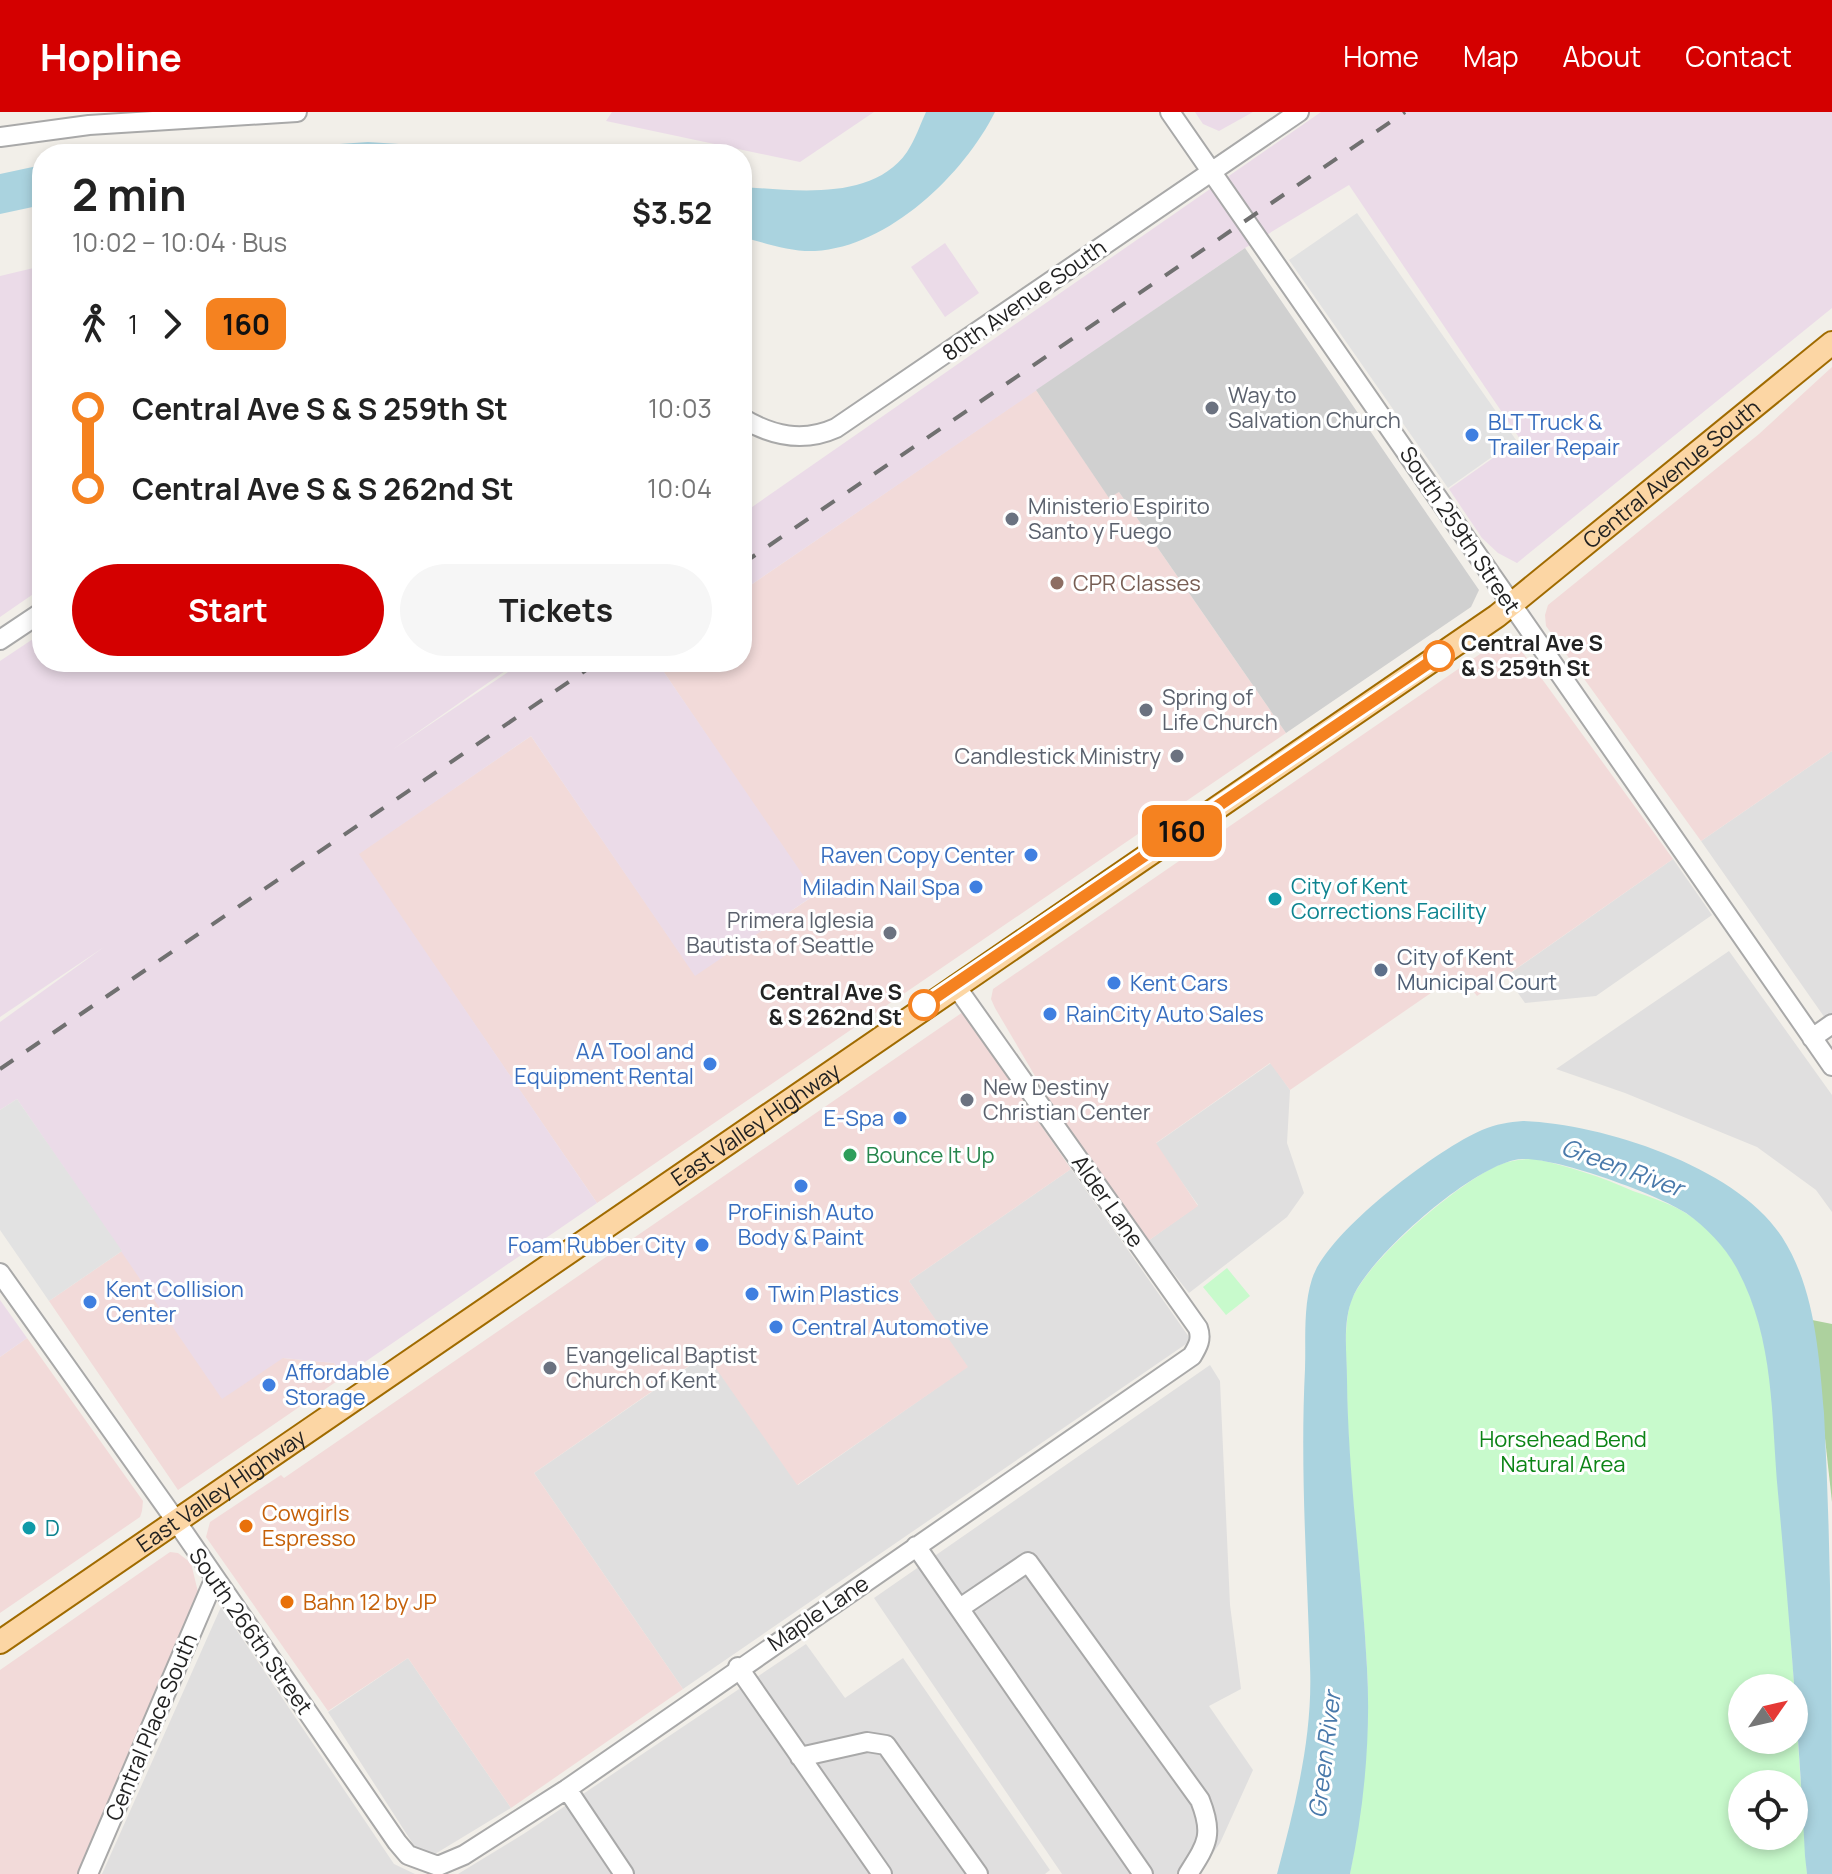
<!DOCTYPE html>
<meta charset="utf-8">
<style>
:root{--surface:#fff;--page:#f6f6f6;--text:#222;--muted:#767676;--accent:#d40000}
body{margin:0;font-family:Manrope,sans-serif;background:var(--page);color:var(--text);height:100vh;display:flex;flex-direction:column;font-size:30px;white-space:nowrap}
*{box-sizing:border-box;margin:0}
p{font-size:26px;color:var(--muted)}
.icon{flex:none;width:44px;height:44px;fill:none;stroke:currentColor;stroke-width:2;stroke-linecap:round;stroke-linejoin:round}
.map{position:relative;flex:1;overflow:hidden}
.details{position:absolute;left:32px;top:32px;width:720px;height:528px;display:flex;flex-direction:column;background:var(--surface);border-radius:32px;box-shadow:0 4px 12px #0003}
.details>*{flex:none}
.badge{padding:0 16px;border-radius:12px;font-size:28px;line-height:52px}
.needle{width:52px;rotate:56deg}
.fabs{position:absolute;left:1728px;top:1562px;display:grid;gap:16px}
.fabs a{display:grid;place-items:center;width:80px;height:80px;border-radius:50%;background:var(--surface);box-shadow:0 4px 12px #0003;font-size:40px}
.map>.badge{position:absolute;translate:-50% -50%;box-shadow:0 0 0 4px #fff}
.legs{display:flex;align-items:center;gap:12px;height:88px;padding:0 40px;font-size:26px}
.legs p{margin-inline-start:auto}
.headline{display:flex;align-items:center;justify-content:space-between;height:136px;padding:0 40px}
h1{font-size:44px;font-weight:700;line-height:60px}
.button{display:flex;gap:16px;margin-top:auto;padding:16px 40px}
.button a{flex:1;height:92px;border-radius:48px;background:var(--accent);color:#fff;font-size:32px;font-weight:700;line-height:92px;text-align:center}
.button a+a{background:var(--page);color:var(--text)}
ul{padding:0 40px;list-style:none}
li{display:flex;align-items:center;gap:28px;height:80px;font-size:30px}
li i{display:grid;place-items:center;width:12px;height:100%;margin:0 10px;background:currentColor}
li i::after{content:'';width:20px;height:20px;margin:-10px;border:6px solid;border-radius:50%;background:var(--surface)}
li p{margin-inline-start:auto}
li:first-child i{background:linear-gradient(#0000 50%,currentColor 0)}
li:last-child i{background:linear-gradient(currentColor 50%,#0000 0)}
header{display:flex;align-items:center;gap:48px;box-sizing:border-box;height:112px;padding:0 40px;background:var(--accent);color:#fff}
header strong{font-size:38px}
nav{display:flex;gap:44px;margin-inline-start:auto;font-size:28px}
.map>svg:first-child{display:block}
.residential{fill:#e0dfdf}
.commercial{fill:#f2dad9}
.industrial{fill:#ebdbe8}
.religious{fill:#d0d0d0}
.forest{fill:#add19e}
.park{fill:#c8facc;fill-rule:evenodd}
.parking{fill:#e2e2e2}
.water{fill:#aad3df}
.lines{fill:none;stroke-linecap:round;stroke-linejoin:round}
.minor-casing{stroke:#a9a9a9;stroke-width:22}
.major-casing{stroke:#a06b00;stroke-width:26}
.minor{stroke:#fff;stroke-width:18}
.major{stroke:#fcd6a4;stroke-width:22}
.rail{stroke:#707070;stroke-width:4;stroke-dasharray:16 16;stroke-linecap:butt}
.line-1-casing{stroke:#fff;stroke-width:18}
.line-1{stroke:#f58220;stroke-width:12}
.worship-dot{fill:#6b7280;stroke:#fff;stroke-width:3}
.shop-dot{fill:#3f7fe0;stroke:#fff;stroke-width:3}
.education-dot{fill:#8d6e63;stroke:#fff;stroke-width:3}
.stop-1-dot{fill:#fff;stroke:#f58220;stroke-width:4}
.culture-dot{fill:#0f9aa8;stroke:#fff;stroke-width:3}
.service-dot{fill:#5c6f8a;stroke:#fff;stroke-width:3}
.leisure-dot{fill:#2e9e5b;stroke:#fff;stroke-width:3}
.food-dot{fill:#e8710a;stroke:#fff;stroke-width:3}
.labels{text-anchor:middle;stroke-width:6;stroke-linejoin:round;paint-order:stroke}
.street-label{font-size:22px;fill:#222;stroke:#fff}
.worship-label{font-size:22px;fill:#5b616d;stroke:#fff;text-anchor:start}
.shop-label{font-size:22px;fill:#366cbe;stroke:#fff;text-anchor:start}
.education-label{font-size:22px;fill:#785e54;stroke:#fff;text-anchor:start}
.stop-label{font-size:22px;font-weight:bold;fill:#222;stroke:#fff;text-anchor:start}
.culture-label{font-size:22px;fill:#0d838f;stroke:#fff;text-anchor:start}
.service-label{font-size:22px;fill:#4e5e75;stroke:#fff;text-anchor:start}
.leisure-label{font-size:22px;fill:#27864d;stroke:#fff;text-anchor:start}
.park-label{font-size:22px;fill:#0c8416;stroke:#fff}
.food-label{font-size:22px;fill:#c56008;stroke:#fff;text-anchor:start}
.water-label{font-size:24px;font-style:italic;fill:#4a7aab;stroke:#fff}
</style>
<header>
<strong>Hopline</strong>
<nav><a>Home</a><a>Map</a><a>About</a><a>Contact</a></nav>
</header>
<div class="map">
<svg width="1832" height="1762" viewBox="0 0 1832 1762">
<rect width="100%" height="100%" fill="#f2efe9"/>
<path class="residential" d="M1832,639V916L1701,729Z
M1673,747L1712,803L1596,884L1525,891L1506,864Z
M1729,839L1832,983V1100L1816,1078L1757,1035L1625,981L1556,957Z
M1271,951L1290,978L1287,1031L1304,1081L1287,1105L1189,1181L1148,1129L1198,1093L1155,1032Z
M1071,1057L1189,1225L1186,1232L683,1577L534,1361L707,1242L798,1373L967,1255L909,1169Z
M1210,1253L1220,1269L1230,1493L1241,1577L1209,1594L1253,1658L1220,1731L1198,1762H1062L874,1486Z
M221,1495L394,1752L415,1762H102Z
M806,1532L845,1586L903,1546L1050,1758L1045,1762H458L525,1721Z
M408,1546L511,1696L435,1742H427L415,1735L328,1600Z"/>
<path class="commercial" d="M1832,255V639L1701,729L1546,514L1545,503L1548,493L1759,322Z
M1036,278L1109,385L1119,380L1286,621L597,1091L358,742L531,624L695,863L815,783L657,550H742V479Z
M1505,530L1521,538L1673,747L1477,884L1460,861L1290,978L1270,951L1156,1031L1198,1094L1148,1129L1048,986L995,896L991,887L993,877L1496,531Z
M963,900L1071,1057L909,1169L968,1255L797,1373L706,1242L534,1361L683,1577L511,1696L408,1546L328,1599L206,1425L210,1410L281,1363L284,1366Z
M122,1139L283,1246L334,1251L343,1265L178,1378L49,1189Z
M27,1226L143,1389L142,1399L140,1405L0,1501V1245Z
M170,1440L178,1441L191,1451L198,1480L79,1762H0V1558Z"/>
<path class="industrial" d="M612,0H874L800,50L606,9Z
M1195,0H1253L1219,19L1203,12Z
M1321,0H1832V196L1517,451L1498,441L1482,426L1449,377L1520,327L1349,73L1245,136L742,479V402Z
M945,131L979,181L945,205L911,155Z
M42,154V476L0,505V164Z
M42,521V550H518L392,638L523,550H657L816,782L695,864L531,624L359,742L597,1091L343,1265L334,1251L283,1246L222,1287L17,987L0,998V910L104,835L0,905V549Z
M0,1188L27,1226L0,1245Z"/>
<path class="religious" d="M1245,136L1479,478L1471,495L1286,621L1119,380L1109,386L1036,278Z"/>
<path class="forest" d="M1812,1208L1832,1212V1390Z"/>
<path class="park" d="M1535,1047C1568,1054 1602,1065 1633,1079C1650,1085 1669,1091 1684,1100C1758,1144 1769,1245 1777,1322L1807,1762H1350C1362,1695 1371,1624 1367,1556C1362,1463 1348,1371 1347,1277C1347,1250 1343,1219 1350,1192C1362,1152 1460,1069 1499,1053C1511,1048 1522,1047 1535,1047ZM1742,1576H1794V1628H1742ZM1742,1672H1794V1724H1742Z
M1227,1156L1250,1184L1226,1203L1203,1175Z"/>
<path class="parking" d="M1357,101L1516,328L1448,376L1289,148Z
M17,987L122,1139L49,1189L0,1118V998Z"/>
<path class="water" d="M926,0H995C964,62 889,135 815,139C790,140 766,131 742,125V75C794,78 872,90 907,40C915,28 920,13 926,0Z
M368,30L554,42H199Z
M42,53V93L0,102V62Z
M1523,1009C1603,1012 1737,1055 1782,1125C1815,1176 1819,1243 1824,1301C1832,1454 1832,1608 1832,1762H1807L1805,1744C1799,1623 1789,1502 1778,1381C1771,1304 1775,1226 1736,1155C1725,1135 1706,1115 1686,1101C1657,1082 1556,1045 1522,1047C1477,1049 1370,1144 1353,1185C1342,1210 1347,1241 1347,1267C1348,1364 1362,1460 1367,1556C1371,1624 1364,1696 1350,1762H1277C1295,1694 1313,1625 1310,1554C1307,1454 1300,1357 1305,1257C1306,1228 1303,1195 1312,1167C1327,1120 1436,1038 1482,1018C1496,1012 1509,1010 1523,1009Z"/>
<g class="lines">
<defs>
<path id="minor" d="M1170,0L1832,954
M0,25L89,13L297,0
M742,306C772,324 803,331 836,316L1299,0
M0,528L42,500
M1812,926L1832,912
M0,1161L176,1409L397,1730L408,1743L438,1754L464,1743L567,1677L1192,1244C1198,1234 1202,1227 1198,1216L955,873
M916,1434L1143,1762
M960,1496L1028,1450L1200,1688C1214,1723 1207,1732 1188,1762
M738,1555L882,1762
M800,1645L867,1630L886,1633L978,1762
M567,1677L624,1762
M88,1762L214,1468"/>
<g id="major">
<path id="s1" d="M0,1530L1497,504L1832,231"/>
</g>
</defs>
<use href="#minor" class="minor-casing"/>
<use href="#major" class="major-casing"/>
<use href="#minor" class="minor"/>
<use href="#major" class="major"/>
<path class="rail" d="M742,452L1405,0
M0,957L598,550"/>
</g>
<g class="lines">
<defs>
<path id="line-1" d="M924,893L1439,544"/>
</defs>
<use href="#line-1" class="line-1-casing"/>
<use href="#line-1" class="line-1"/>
</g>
<g class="worship-dot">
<circle cx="1212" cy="296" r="8"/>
<circle cx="1012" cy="407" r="8"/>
<circle cx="1146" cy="598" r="8"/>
<circle cx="1177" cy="644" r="8"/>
<circle cx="890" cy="821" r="8"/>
<circle cx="967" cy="988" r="8"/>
<circle cx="550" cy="1256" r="8"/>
</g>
<g class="shop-dot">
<circle cx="1472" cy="323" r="8"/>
<circle cx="1031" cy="743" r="8"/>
<circle cx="976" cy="775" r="8"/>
<circle cx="1114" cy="871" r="8"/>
<circle cx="1050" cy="902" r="8"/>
<circle cx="710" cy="952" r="8"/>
<circle cx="900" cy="1006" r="8"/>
<circle cx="801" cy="1074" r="8"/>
<circle cx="702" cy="1133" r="8"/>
<circle cx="752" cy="1182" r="8"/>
<circle cx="90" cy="1190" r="8"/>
<circle cx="776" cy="1215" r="8"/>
<circle cx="269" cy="1273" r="8"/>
</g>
<circle class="education-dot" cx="1057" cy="471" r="8"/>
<g class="stop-1-dot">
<circle cx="1439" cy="544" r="14"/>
<circle cx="924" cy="893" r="14"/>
</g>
<g class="culture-dot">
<circle cx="1275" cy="787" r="8"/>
<circle cx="29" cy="1416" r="8"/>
</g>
<circle class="service-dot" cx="1381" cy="858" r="8"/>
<circle class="leisure-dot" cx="850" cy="1043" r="8"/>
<g class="food-dot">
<circle cx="246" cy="1414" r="8"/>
<circle cx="287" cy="1490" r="8"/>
</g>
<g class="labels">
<g class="street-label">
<text transform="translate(1024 188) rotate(-35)" y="8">80th Avenue South</text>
<text dy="8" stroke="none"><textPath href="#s1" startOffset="2040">Central Avenue South</textPath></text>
<text transform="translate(1460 418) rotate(56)" y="8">South 259th Street</text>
<text dy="8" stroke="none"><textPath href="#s1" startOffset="916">East Valley Highway</textPath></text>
<text transform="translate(1108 1089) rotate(55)" y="8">Alder Lane</text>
<text dy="8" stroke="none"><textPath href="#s1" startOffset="268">East Valley Highway</textPath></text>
<text transform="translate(818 1501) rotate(-34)" y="8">Maple Lane</text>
<text transform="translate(251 1519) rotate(55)" y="8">South 266th Street</text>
<text transform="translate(151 1615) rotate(-67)" y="8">Central Place South</text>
</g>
<g class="worship-label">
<text x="1228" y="291">Way to<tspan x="1228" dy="25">Salvation Church</tspan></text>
<text x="1028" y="402">Ministerio Espirito<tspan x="1028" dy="25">Santo y Fuego</tspan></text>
<text x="1162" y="593">Spring of<tspan x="1162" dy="25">Life Church</tspan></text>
<text x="1161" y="652" text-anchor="end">Candlestick Ministry</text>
<text x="874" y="816" text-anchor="end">Primera Iglesia<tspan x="874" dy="25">Bautista of Seattle</tspan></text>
<text x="983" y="983">New Destiny<tspan x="983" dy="25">Christian Center</tspan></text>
<text x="566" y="1251">Evangelical Baptist<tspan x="566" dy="25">Church of Kent</tspan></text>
</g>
<g class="shop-label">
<text x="1488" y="318">BLT Truck &amp;<tspan x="1488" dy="25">Trailer Repair</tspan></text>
<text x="1015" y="751" text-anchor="end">Raven Copy Center</text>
<text x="960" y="783" text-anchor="end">Miladin Nail Spa</text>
<text x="1130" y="879">Kent Cars</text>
<text x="1066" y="910">RainCity Auto Sales</text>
<text x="694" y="947" text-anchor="end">AA Tool and<tspan x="694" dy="25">Equipment Rental</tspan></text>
<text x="884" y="1014" text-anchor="end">E-Spa</text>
<text x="801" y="1108" text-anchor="middle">ProFinish Auto<tspan x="801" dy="25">Body &amp; Paint</tspan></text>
<text x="686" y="1141" text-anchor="end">Foam Rubber City</text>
<text x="106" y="1185">Kent Collision<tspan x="106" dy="25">Center</tspan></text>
<text x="768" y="1190">Twin Plastics</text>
<text x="792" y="1223">Central Automotive</text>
<text x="285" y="1268">Affordable<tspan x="285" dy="25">Storage</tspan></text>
</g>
<g class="education-label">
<text x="1073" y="479">CPR Classes</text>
</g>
<g class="stop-label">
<text x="1461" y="539">Central Ave S<tspan x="1461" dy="25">&amp; S 259th St</tspan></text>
<text x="902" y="888" text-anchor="end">Central Ave S<tspan x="902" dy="25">&amp; S 262nd St</tspan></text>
</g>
<g class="culture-label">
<text x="1291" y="782">City of Kent<tspan x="1291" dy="25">Corrections Facility</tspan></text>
<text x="45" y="1424">D</text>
</g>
<g class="service-label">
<text x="1397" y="853">City of Kent<tspan x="1397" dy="25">Municipal Court</tspan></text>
</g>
<g class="leisure-label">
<text x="866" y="1051">Bounce It Up</text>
</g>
<g class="park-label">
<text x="1563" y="1335">Horsehead Bend<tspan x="1563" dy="25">Natural Area</tspan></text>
</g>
<g class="food-label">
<text x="262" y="1409">Cowgirls<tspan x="262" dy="25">Espresso</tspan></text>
<text x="303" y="1498">Bahn 12 by JP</text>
</g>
<g class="water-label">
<text transform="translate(1622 1056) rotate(20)" y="8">Green River</text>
<text transform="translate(1325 1643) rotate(-83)" y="8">Green River</text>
</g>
</g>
</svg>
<div class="fabs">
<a><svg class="needle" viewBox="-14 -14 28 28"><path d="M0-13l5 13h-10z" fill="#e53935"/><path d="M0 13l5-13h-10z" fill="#767676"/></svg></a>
<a><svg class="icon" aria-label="locate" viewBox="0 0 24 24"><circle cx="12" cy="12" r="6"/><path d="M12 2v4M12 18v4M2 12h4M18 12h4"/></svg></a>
</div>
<b class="badge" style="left:1182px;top:719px;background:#f58220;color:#111">160</b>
<section class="details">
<div class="headline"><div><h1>2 min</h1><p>10:02 – 10:04 · Bus</p></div><b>$3.52</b></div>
<div class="legs"><svg class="icon" aria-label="walk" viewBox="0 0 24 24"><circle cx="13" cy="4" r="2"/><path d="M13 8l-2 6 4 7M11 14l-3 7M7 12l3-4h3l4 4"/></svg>1<svg class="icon" aria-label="forward" viewBox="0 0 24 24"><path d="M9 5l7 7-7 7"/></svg><b class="badge" style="background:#f58220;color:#111">160</b></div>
<ul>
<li><i style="color:#f58220"></i><b>Central Ave S &amp; S 259th St</b><p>10:03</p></li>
<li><i style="color:#f58220"></i><b>Central Ave S &amp; S 262nd St</b><p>10:04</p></li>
</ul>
<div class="button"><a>Start</a><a>Tickets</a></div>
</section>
</div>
